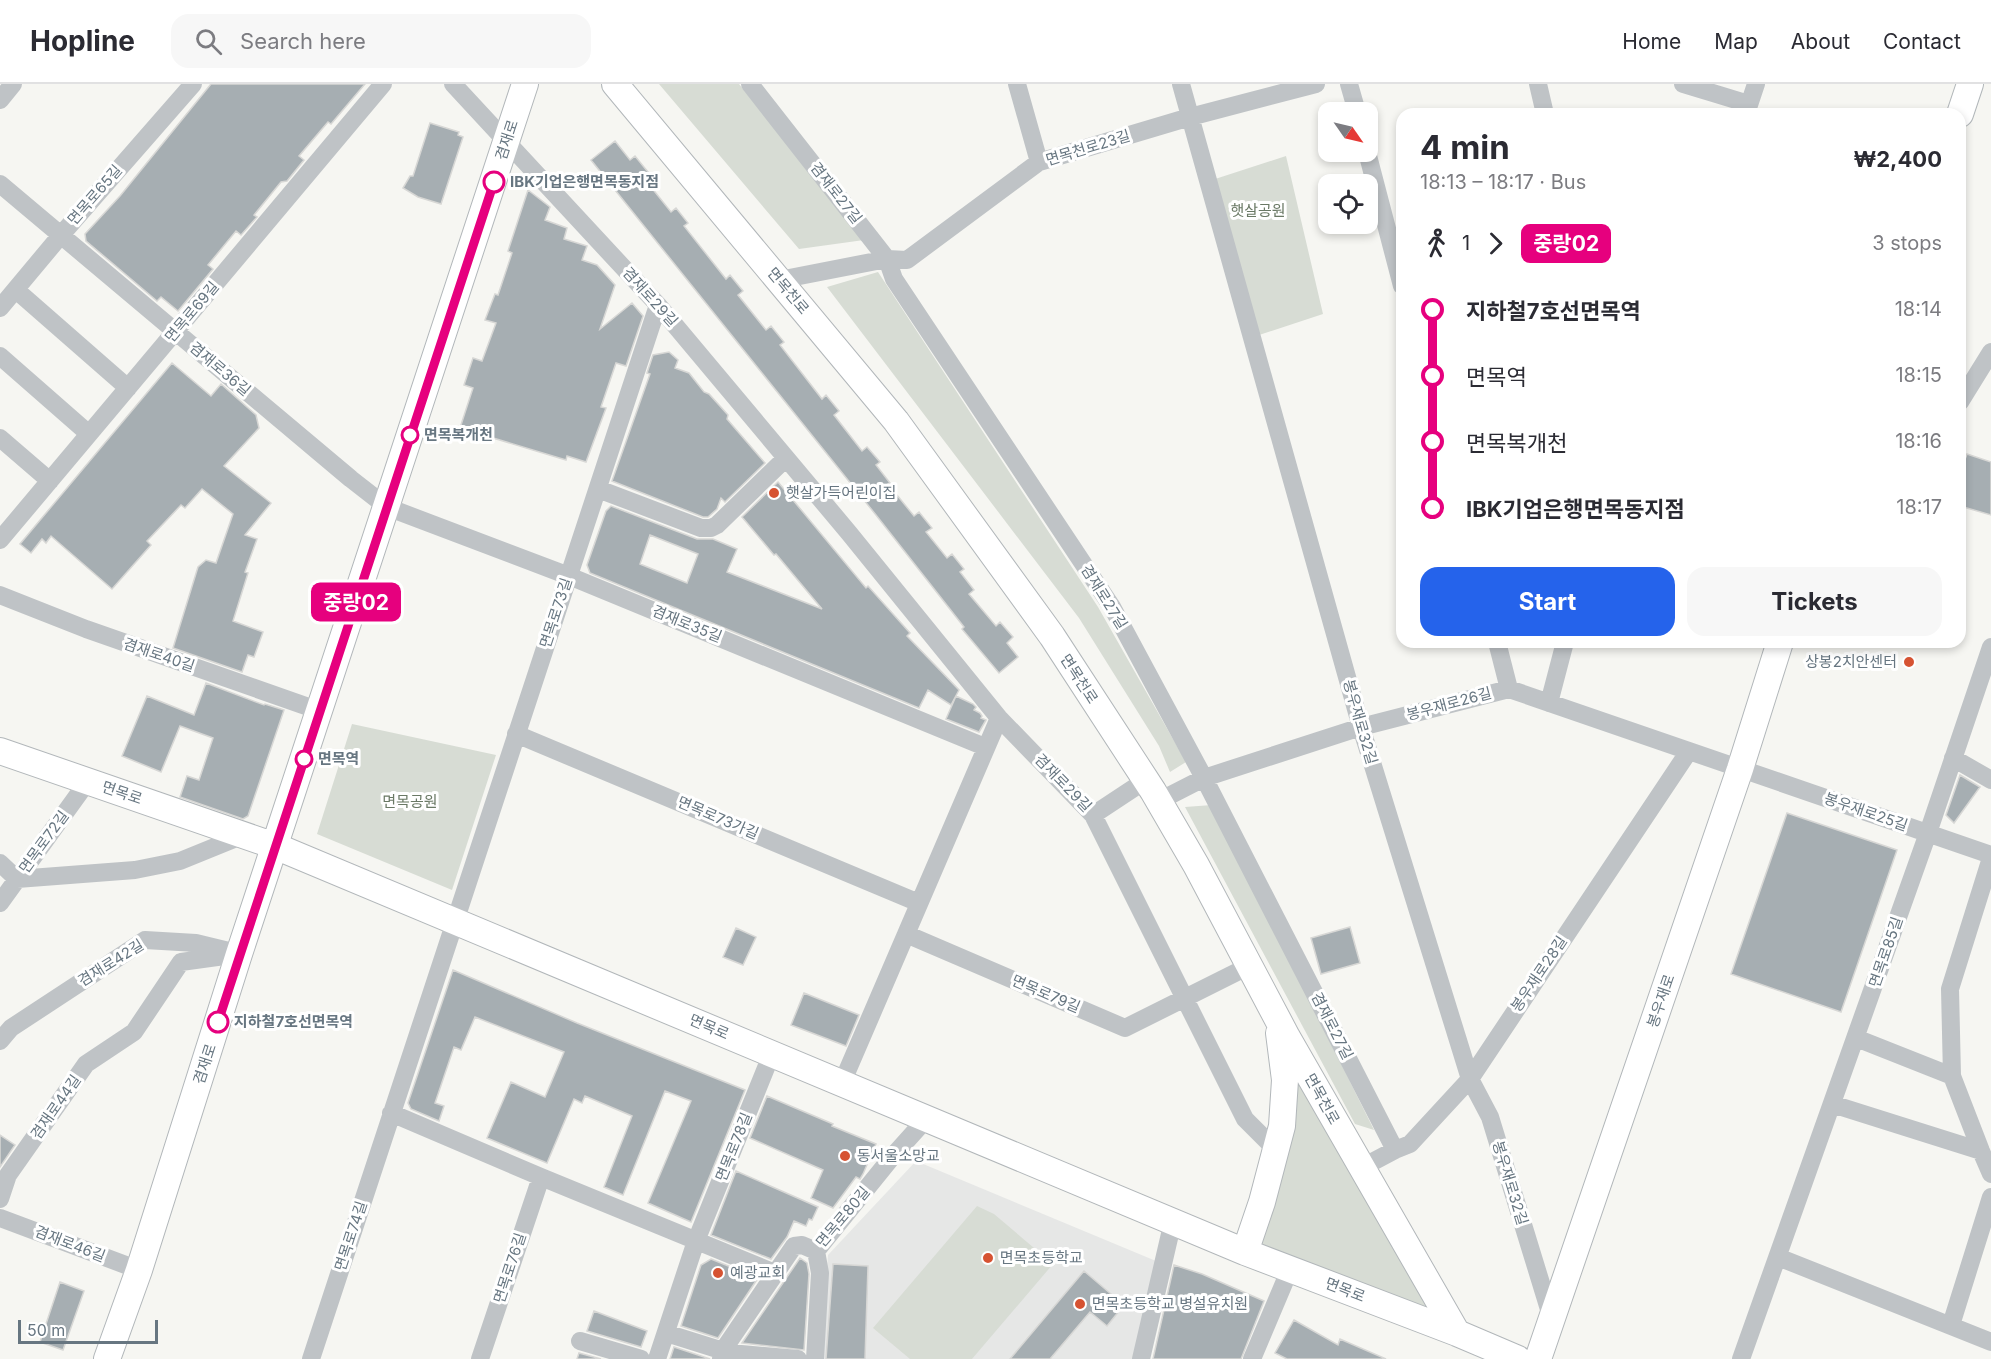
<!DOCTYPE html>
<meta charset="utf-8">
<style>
:root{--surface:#fff;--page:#f7f7f7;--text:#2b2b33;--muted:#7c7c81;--line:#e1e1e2;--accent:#2563eb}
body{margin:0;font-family:Inter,"Noto Sans KR",sans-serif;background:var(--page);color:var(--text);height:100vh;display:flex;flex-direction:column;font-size:22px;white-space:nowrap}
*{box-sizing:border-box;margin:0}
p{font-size:20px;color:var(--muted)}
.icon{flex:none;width:33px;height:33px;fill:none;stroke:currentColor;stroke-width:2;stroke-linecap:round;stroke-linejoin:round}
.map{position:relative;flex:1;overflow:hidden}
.drawer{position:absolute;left:1396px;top:24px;width:570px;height:540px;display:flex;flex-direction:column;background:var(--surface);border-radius:18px;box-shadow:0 3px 9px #0003}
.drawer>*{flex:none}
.badge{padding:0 12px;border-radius:9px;font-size:21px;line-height:39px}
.needle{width:39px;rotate:124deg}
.tools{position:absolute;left:1318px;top:18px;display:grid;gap:12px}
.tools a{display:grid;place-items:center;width:60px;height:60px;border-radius:12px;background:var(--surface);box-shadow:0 3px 9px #0003;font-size:30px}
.scale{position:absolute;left:18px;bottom:15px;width:140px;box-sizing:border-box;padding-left:6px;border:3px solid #677681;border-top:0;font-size:16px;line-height:21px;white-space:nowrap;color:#677681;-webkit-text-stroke:4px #fff;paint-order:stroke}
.map>.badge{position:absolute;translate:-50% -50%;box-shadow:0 0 0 3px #fff}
.legs{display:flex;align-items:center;gap:9px;height:66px;padding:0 24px;font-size:20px}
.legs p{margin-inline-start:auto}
.headline{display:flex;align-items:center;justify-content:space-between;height:102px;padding:0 24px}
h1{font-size:33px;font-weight:700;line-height:45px}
.button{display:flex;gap:12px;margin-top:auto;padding:12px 24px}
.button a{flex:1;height:69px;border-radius:18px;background:var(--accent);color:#fff;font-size:24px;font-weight:700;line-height:69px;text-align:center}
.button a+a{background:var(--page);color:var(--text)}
ul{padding:0 24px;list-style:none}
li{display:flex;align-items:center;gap:21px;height:66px;font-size:22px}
li i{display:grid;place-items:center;width:9px;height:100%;margin:0 8px;background:currentColor}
li i::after{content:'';width:15px;height:15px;margin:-8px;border:4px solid;border-radius:50%;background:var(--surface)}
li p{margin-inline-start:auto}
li:first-child i{background:linear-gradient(#0000 50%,currentColor 0)}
li:last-child i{background:linear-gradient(currentColor 50%,#0000 0)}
header{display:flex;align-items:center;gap:36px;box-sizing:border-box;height:84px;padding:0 30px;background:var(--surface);border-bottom:2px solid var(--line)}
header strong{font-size:28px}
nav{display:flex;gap:33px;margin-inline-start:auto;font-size:21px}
.search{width:420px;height:54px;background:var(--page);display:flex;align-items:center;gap:15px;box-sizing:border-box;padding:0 21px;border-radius:18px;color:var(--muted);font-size:22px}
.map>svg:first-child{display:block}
.built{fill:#e6e7e6}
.green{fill:#d7dcd4}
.building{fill:#a6aeb2;stroke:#d7d7d5;stroke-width:1.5;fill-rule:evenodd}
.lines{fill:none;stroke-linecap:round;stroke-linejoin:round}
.secondary-casing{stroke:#b2b7ba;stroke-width:28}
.street{stroke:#bfc3c6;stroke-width:18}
.secondary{stroke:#fff;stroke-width:26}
.line-1-casing{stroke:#fff;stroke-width:14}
.line-1{stroke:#e6007e;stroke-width:9}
.stop-1-dot{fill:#fff;stroke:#e6007e;stroke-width:3}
.poi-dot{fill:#d65332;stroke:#fff;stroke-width:2}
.labels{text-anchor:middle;stroke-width:6;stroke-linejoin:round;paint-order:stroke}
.street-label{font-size:15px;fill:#677681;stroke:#fff}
.stop-label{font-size:15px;font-weight:bold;fill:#677681;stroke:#fff;text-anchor:start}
.park-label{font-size:15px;fill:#6a7965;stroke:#fff}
.poi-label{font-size:15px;fill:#677681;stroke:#fff;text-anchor:start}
</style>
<header>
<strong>Hopline</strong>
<div class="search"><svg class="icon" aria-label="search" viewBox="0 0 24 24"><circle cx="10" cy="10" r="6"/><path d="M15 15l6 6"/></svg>Search here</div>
<nav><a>Home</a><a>Map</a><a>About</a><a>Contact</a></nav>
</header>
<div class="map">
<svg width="1991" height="1275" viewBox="0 0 1991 1275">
<rect width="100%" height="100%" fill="#f6f6f2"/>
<path class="built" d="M916,1077L1156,1177L1133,1275H820L828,1171Z"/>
<path class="green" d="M659,0H739L864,156L799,165Z
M1286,72L1323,230L1253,253L1209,97Z
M878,188L1098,523L1186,678L1170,688L1159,662L1079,534L827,203Z
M352,640L496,671L452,806L317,750Z
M1212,721L1374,1046L1355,1040L1185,723Z
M1278,937L1457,1249L1245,1168L1276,1065Z
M977,1122L994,1130L1053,1180L972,1275H910L873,1244Z"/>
<path class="building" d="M211,0H365L331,40L328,38L299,72L304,76L287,97L281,98L254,131L257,133L241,151L236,147L208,181L213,185L178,227L161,213L157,217L86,157L85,150L120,112Z
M430,39L459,48L458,51L463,53L441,120L418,113L403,104L410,92H413Z
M615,57L630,76L635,72L648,88L643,93L671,128L676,124L688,139L684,142L726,195L730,191L743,207L738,211L766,246L771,242L784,258L780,261L822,315L826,311L839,327L834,331L862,367L867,363L880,378L876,381L890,399L888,400L914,432L919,428L932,444L926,448L947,474L952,470L964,485L960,488L974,506L969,510L996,542L1000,538L1013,553L1007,559L1018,573L999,589L962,545L964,543L876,431L591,76Z
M528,106L550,123L545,136L567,144L564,155L587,162L582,176L597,181L615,201L600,245L632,219L643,232L626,282L616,279L601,323L606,324L586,378L567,372L566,376L460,344L473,304L464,301L473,274L482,277L496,239L485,236L495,210L498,211L512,169L508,167Z
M669,268L678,276L675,284L689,289L704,308L709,310L728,331L727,335L765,379L725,418L721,414L717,425L708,433H703L612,397L650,290L647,289L653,271Z
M172,279L211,312L221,300L256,331L259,344L224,382L271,419L245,451L257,455L245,488L248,489L233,537L263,548L254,573L248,571L242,588L173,564L198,483L206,476L216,479L233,430L202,405L185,424L181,421L147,457L151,461L112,505L51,452L46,459L42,455L31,469L20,460Z
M1967,370L1991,378V431L1960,422V389Z
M778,398L866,504L868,502L910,549L907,552L959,606L951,621L928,606L919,624L590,489L587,481L606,427L611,422L697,455H713L737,465L727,488L822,525L776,470L774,471L742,433ZM650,451L698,470L687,499L640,480Z
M206,599L264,621L265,620L284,626L248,732L243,735L180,713L187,692L199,696L213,654L180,642L161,688L122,672L147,612L194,631Z
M956,612L973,620L976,623L974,626L980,629L982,632L981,634L986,636L979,648L946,635Z
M1960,691L1980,703L1954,739L1946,731Z
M1787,729L1897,766L1841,928L1731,890Z
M1350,843L1360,879L1321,890L1311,854Z
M736,844L756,853L743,881L723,873Z
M453,886L577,939L745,1006L691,1138L648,1119L691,1017L665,1007L623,1111L604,1103L632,1032L585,1012L582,1019L574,1015L547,1079L487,1054L511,998L545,1013L564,968L475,933L461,966L454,963L435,1019L444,1022L439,1037L411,1025L408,1019Z
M804,909L859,931L846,962L791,941Z
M767,1012L833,1040L832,1042L876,1060L863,1090L860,1095L856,1093L833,1124L811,1114L823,1086L750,1054Z
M0,1051L15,1061L0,1083Z
M736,1087L818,1123L812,1136L809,1135L806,1142L794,1137L787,1153L771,1175L711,1151Z
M800,1174L807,1179L809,1190L804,1266L742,1259Z
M711,1175L758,1194L718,1254L681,1242L701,1181Z
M833,1180L868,1182L865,1275H826Z
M1174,1181L1202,1190L1264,1217L1241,1275H1153Z
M1084,1187L1124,1221L1107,1242L1090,1228L1050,1275H1010Z
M60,1198L84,1207L63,1266L40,1258Z
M594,1227L647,1247L641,1263L587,1247Z
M1294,1236L1338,1261L1340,1255L1386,1275H1287L1275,1269Z
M674,1263L710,1275H670Z
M579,1269L601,1275H577Z"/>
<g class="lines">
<defs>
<path id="secondary" d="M615,0L896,337L1052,552L1153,707L1196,781L1287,953L1457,1249
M1960,30L1970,0
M0,667L275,762L1245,1168L1457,1249L1518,1275
M1245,1168L1262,1118L1282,1042L1285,996L1279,949
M107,1275L139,1186L239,870L525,0
M1538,1275L1740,685L1780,558"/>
</defs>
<use href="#secondary" class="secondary-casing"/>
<path class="street" d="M453,0L658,221L849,449L999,634L1093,731L1245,1035L1276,1066
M750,0L887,175L894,195L1112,523L1204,694L1395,1066
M1017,0L1039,78
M1181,0L1361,643L1470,995L1490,1033L1552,1235
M1349,0L1357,28
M1538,0L1545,30
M1683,0L1749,20
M0,16L13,0
M1746,30L1756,0
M1367,68L1402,202
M0,100L351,395L387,423L569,492L985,663
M779,196L887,175L907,176L1039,78L1190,33L1316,0
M16,206L128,304
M0,224L61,151L193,0
M0,272L89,350
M1960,318L1991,268
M0,354L50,397
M598,405L701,444H711L717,441L786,374
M0,456L383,0
M0,511L86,545L320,627
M1497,558L1509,605
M1549,619L1565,558
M516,650L919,819
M1953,674L1991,696
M1159,717L1204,694L1361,643L1509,605L1991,771
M1093,731L1146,696
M1991,774L1950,905L1952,992L1981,1067L1991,1090
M0,779L17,795L135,786L180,777L244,751
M0,819L88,697
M906,850L1125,944L1249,882
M1856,954L1952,992
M0,957L11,944L145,856L196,859L229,867
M842,999L999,634
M1832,1020L1981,1067
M391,1029L541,1093L775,1189
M1361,1084L1395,1066L1410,1060L1470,995L1689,667
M0,1115L8,1091L86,980L134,948L181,878L239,870
M0,1134L139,1186
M1778,1173L1991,1258
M1951,1241L1991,1113
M666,1249L730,1269L798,1275
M580,1257L641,1275
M311,1275L658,221
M480,1275L541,1093
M657,1275L696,1157L772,969
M721,1275L726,1262L794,1162L802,1161L816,1167L892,1073L927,1034
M815,1275L820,1189L816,1167
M1141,1275L1173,1137
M1252,1275L1290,1185
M1741,1275L1928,749L1991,563"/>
<use href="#secondary" class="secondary"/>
</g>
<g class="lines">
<defs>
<path id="line-1" d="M218,938L494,98"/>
</defs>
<use href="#line-1" class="line-1-casing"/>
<use href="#line-1" class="line-1"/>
</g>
<g class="stop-1-dot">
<circle cx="494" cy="98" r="10"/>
<circle cx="410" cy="351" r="8"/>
<circle cx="304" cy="675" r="8"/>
<circle cx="218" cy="938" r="10"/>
</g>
<g class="poi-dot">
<circle cx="774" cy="409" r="6"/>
<circle cx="1909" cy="578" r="6"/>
<circle cx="845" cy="1072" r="6"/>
<circle cx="988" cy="1174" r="6"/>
<circle cx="718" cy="1189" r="6"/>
<circle cx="1080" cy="1220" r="6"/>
</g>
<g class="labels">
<g class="street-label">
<text transform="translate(507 56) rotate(-72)" y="5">겸재로</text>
<text transform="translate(1088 64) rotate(-17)" y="5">면목천로23길</text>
<text transform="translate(836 109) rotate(52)" y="5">겸재로27길</text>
<text transform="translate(95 111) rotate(-49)" y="5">면목로65길</text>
<text transform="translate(788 207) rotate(50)" y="5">면목천로</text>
<text transform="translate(650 213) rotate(48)" y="5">겸재로29길</text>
<text transform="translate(192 228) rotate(-50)" y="5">면목로69길</text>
<text transform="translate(220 285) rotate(40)" y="5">겸재로36길</text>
<text transform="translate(1104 513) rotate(58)" y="5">겸재로27길</text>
<text transform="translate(556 529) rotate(-72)" y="5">면목로73길</text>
<text transform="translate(687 540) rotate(22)" y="5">겸재로35길</text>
<text transform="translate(159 571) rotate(19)" y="5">겸재로40길</text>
<text transform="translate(1079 595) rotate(57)" y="5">면목천로</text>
<text transform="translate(1449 620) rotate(-15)" y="5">봉우재로26길</text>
<text transform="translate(1360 638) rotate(74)" y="5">봉우재로32길</text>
<text transform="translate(1063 699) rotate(46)" y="5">겸재로29길</text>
<text transform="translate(122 709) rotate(19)" y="5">면목로</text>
<text transform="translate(1866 728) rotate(19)" y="5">봉우재로25길</text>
<text transform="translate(718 734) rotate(23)" y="5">면목로73가길</text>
<text transform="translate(44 758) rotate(-54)" y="5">면목로72길</text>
<text transform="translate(1886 868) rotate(-71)" y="5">면목로85길</text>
<text transform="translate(111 879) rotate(-32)" y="5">겸재로42길</text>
<text transform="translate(1539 890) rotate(-56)" y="5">봉우재로28길</text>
<text transform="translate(1046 910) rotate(23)" y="5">면목로79길</text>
<text transform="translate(1661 917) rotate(-71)" y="5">봉우재로</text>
<text transform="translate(1332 942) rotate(63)" y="5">겸재로27길</text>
<text transform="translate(709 943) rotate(23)" y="5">면목로</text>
<text transform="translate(205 980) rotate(-72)" y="5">겸재로</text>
<text transform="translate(1322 1015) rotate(61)" y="5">면목천로</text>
<text transform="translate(56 1023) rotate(-55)" y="5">겸재로44길</text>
<text transform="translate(734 1063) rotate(-68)" y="5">면목로78길</text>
<text transform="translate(1510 1099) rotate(73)" y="5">봉우재로32길</text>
<text transform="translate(843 1133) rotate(-50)" y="5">면목로80길</text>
<text transform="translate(351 1152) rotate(-72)" y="5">면목로74길</text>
<text transform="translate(70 1160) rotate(21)" y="5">겸재로46길</text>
<text transform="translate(510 1184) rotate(-72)" y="5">면목로76길</text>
<text transform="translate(1345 1206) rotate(21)" y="5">면목로</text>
</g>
<g class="stop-label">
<text x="510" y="103">IBK기업은행면목동지점</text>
<text x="424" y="356">면목복개천</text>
<text x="318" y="680">면목역</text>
<text x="234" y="943">지하철7호선면목역</text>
</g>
<g class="park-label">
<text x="1258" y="132">햇살공원</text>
<text x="410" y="723">면목공원</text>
</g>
<g class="poi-label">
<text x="786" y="414">햇살가득어린이집</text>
<text x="1897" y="583" text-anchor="end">상봉2치안센터</text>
<text x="857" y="1077">동서울소망교</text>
<text x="1000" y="1179">면목초등학교</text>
<text x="730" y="1194">예광교회</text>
<text x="1092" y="1225">면목초등학교 병설유치원</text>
</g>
</g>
</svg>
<div class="tools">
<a><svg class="needle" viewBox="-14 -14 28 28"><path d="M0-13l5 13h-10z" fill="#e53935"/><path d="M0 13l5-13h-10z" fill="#7c7c81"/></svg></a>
<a><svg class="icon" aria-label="locate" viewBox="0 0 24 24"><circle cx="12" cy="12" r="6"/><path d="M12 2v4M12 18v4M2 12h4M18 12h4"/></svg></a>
</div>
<div class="scale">50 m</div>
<b class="badge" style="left:356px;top:518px;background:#e6007e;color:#fff">중랑02</b>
<section class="drawer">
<div class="headline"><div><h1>4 min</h1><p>18:13 – 18:17 · Bus</p></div><b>₩2,400</b></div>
<div class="legs"><svg class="icon" aria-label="walk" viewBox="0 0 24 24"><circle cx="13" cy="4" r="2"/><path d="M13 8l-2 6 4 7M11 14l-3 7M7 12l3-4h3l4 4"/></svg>1<svg class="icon" aria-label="forward" viewBox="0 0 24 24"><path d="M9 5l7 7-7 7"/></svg><b class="badge" style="background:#e6007e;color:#fff">중랑02</b><p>3 stops</p></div>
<ul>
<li><i style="color:#e6007e"></i><b>지하철7호선면목역</b><p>18:14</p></li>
<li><i style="color:#e6007e"></i><span>면목역</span><p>18:15</p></li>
<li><i style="color:#e6007e"></i><span>면목복개천</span><p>18:16</p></li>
<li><i style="color:#e6007e"></i><b>IBK기업은행면목동지점</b><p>18:17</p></li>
</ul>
<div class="button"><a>Start</a><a>Tickets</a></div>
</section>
</div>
